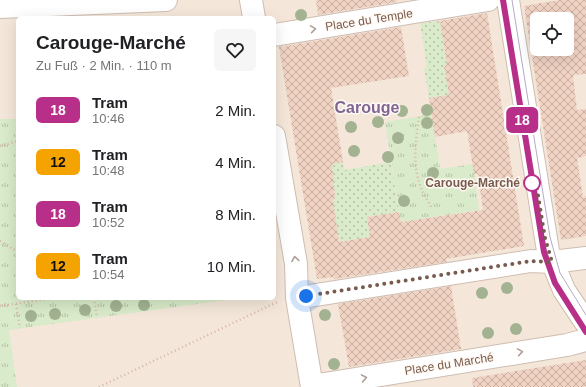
<!DOCTYPE html>
<html lang="de">
<meta charset="utf-8">
<style>
:root{--surface:#fff;--page:#f6f6f6;--text:#202124;--muted:#757577}
body{margin:0;font-family:Helvetica,sans-serif;background:var(--page);color:var(--text);height:100vh;display:flex;flex-direction:column;font-size:15px;white-space:nowrap}
*{box-sizing:border-box;margin:0}
p{font-size:13px;color:var(--muted)}
.icon{flex:none;width:22px;height:22px;fill:none;stroke:currentColor;stroke-width:2;stroke-linecap:round;stroke-linejoin:round}
.map{position:relative;flex:1;overflow:hidden}
.drawer{position:absolute;left:16px;top:16px;width:260px;height:284px;display:flex;flex-direction:column;background:var(--surface);border-radius:6px;box-shadow:0 4px 16px #0002}
.drawer>*{flex:none}
.badge{padding:0 8px;border-radius:6px;font-size:14px;line-height:26px}
.tools{position:absolute;left:530px;top:12px;display:grid;gap:8px}
.tools a{display:grid;place-items:center;width:44px;height:44px;border-radius:6px;background:var(--surface);box-shadow:0 4px 16px #0002;font-size:20px}
.you{position:absolute;width:20px;height:20px;margin:-10px;border:3px solid #fff;border-radius:50%;background:#1a73e8;box-shadow:0 0 0 6px #1a73e833}
.map>.badge{position:absolute;translate:-50% -50%;box-shadow:0 0 0 2px #fff}
.round{display:grid;place-items:center;flex:none;width:42px;height:42px;border-radius:6px;background:var(--page)}
.summary{display:flex;align-items:center;justify-content:space-between;height:68px;padding:0 20px}
h1{font-size:19px;font-weight:700;line-height:30px}
ul{padding:0;list-style:none}
li{display:flex;align-items:center;gap:12px;height:52px;padding:0 20px}
li div{flex:1}
li b{display:block;font-size:15px}
li em{font-style:normal}
li .badge{min-width:44px;font-weight:700;text-align:center}
.map>svg:first-child{display:block}
.residential{fill:#f4e7da;fill-rule:evenodd}
.park{fill:url(#park-tufts)}
.garden{fill:url(#garden-dots)}
.building{fill:url(#building-cross-hatch);fill-rule:evenodd}
.lines{fill:none;stroke-linecap:round;stroke-linejoin:round}
.minor-casing{stroke:#cfbdb1;stroke-width:24}
.path{stroke:#d7b6a6;stroke-width:2.5;stroke-dasharray:1 3;stroke-linecap:butt}
.minor{stroke:#fff;stroke-width:22}
.tram{stroke:#b7a9c8;stroke-width:1}
.tree{fill:#a3b391}
.oneway{stroke:#ae9d95}
.line-casing{stroke:#fff;stroke-width:9}
.line{stroke:#b82f89;stroke-width:6}
.walk{stroke:#785b4e;stroke-width:4;stroke-dasharray:0 7.2}
.stop-dot{fill:#fff;stroke:#b82f89;stroke-width:2}
.labels{text-anchor:middle;stroke-width:3;stroke-linejoin:round;paint-order:stroke}
.street-label{font-size:12px;fill:#785b4e;stroke:#fff9f3}
.stop-label{font-size:12px;font-weight:bold;fill:#785b4e;stroke:#fff9f3;text-anchor:end}
.district-label{font-size:16px;font-weight:bold;fill:#816693;stroke:#fff9f3}
</style>
<div class="map">
<svg width="586" height="387" viewBox="0 0 586 387">
<defs>
<pattern id="park-tufts" width="24" height="20" patternUnits="userSpaceOnUse"><rect width="24" height="20" fill="#d9ebca"/><path d="M3 7l-1-3M5 7V3M7 7l1-3M15 17l-1-3M17 17v-4M19 17l1-3" fill="none" stroke="#b5c1a6"/></pattern>
<pattern id="garden-dots" width="8" height="8" patternUnits="userSpaceOnUse"><rect width="8" height="8" fill="#d9ebca"/><path d="M2 2h.1M6 6h.1" fill="none" stroke="#b5c1a6" stroke-width="1.8" stroke-linecap="round"/></pattern>
<pattern id="building-cross-hatch" width="8" height="8" patternUnits="userSpaceOnUse"><rect width="8" height="8" fill="#f1d3c4"/><path d="M0 0l8 8M0 8l8-8" fill="none" stroke="#c8aea1"/></pattern>
</defs>
<rect width="100%" height="100%" fill="#fcf5ec"/>
<path class="residential" d="M0,0H586V387H0ZM18,18H274V298H18ZM537,19H567V49H537Z"/>
<path class="park" d="M432,114L440,169L473,164L479,210L401,222L385,122Z
M0,119H18V298H241L9,330L17,387H0Z"/>
<path class="garden" d="M440,21L445,53L450,65L444,66L449,95L429,98L424,68L427,67L420,23Z
M343,162L345,170L391,162L399,212L367,217L370,237L339,242L332,195L335,193L330,164Z"/>
<path class="building" d="M316,0H397V2L318,15Z
M559,0H586V74L573,75L577,110L586,109V156L577,158L583,197L586,196V236L561,240L524,6ZM537,19H567V49H537Z
M487,13L524,246L446,259L447,262L334,279V277L317,279L279,47L401,27L409,76L331,88L343,162L332,164L335,198L333,199L339,242L370,237L367,217L399,212L401,222L483,210L478,174H474L467,131L435,137L429,98L449,95L444,66L447,65L440,21Z
M451,286L461,349L349,367L338,304Z
M586,360V387H473L472,378Z"/>
<g class="lines">
<defs>
<path id="minor" d="M251,0L254,18
M508,0L548,251L564,290L586,323
M0,7L166,0
M274,35L488,0
M274,136L296,264L297,298L312,387
M297,298L531,261L552,262L586,258
M312,386L567,345L586,340"/>
</defs>
<use href="#minor" class="minor-casing"/>
<path class="path" d="M419,117C416,139 412,162 420,185C422,193 428,200 431,207
M0,146L18,141
M0,241L18,252
M94,298L97,317
M211,298V302
M16,304L20,328
M0,306L53,298
M99,387L277,302"/>
<use href="#minor" class="minor"/>
<path class="tram" d="M503,0L544,252L555,283L586,332
M512,0L550,237L560,273L586,315"/>
</g>
<g class="tree">
<circle cx="301" cy="15" r="6"/>
<circle cx="427" cy="110" r="6"/>
<circle cx="402" cy="111" r="6"/>
<circle cx="378" cy="122" r="6"/>
<circle cx="427" cy="123" r="6"/>
<circle cx="351" cy="127" r="6"/>
<circle cx="398" cy="138" r="6"/>
<circle cx="354" cy="151" r="6"/>
<circle cx="388" cy="157" r="6"/>
<circle cx="433" cy="173" r="6"/>
<circle cx="404" cy="201" r="6"/>
<circle cx="507" cy="288" r="6"/>
<circle cx="482" cy="293" r="6"/>
<circle cx="144" cy="305" r="6"/>
<circle cx="116" cy="306" r="6"/>
<circle cx="85" cy="310" r="6"/>
<circle cx="55" cy="314" r="6"/>
<circle cx="325" cy="315" r="6"/>
<circle cx="31" cy="316" r="6"/>
<circle cx="516" cy="329" r="6"/>
<circle cx="488" cy="333" r="6"/>
<circle cx="334" cy="364" r="6"/>
</g>
<defs><path id="oneway-chevron" d="M-2-3.5L2.5 0L-2 3.5" fill="none" stroke-width="1.6" stroke-linecap="round" stroke-linejoin="round"/></defs>
<g class="oneway">
<use href="#oneway-chevron" transform="translate(313 29) rotate(-9)"/>
<use href="#oneway-chevron" transform="translate(295 259) rotate(-99)"/>
<use href="#oneway-chevron" transform="translate(520 352) rotate(-9)"/>
<use href="#oneway-chevron" transform="translate(364 378) rotate(-10)"/>
</g>
<g class="lines">
<defs>
<path id="line" d="M503,0L544,252L555,283L586,332"/>
</defs>
<use href="#line" class="line-casing"/>
<use href="#line" class="line"/>
<path class="walk" d="M306,296L531,261L552,262L545,238L536,183H532"/>
</g>
<circle class="stop-dot" cx="532" cy="183" r="8"/>
<g class="labels">
<g class="street-label">
<text transform="translate(369 20) rotate(-9)" y="4">Place du Temple</text>
<text transform="translate(449 364) rotate(-9)" y="4">Place du Marché</text>
</g>
<g class="stop-label">
<text x="520" y="187">Carouge-Marché</text>
</g>
<g class="district-label">
<text x="367" y="113">Carouge</text>
</g>
</g>
</svg>
<div class="tools">
<a><svg class="icon" aria-label="locate" viewBox="0 0 24 24"><circle cx="12" cy="12" r="6"/><path d="M12 2v4M12 18v4M2 12h4M18 12h4"/></svg></a>
</div>
<div class="you" style="left:306px;top:296px"></div>
<b class="badge" style="left:522px;top:120px;background:#b82f89;color:#fff">18</b>
<section class="drawer">
<div class="summary"><div><h1>Carouge-Marché</h1><p>Zu Fuß · 2 Min. · 110 m</p></div><a class="round"><svg class="icon" aria-label="heart" viewBox="0 0 24 24"><path d="M12 20l-8-8c-3-5 5-10 8-4 3-6 11-1 8 4z"/></svg></a></div>
<ul>
<li><span class="badge" style="background:#b82f89;color:#fff">18</span><div><b>Tram</b><p>10:46</p></div><em>2 Min.</em></li>
<li><span class="badge" style="background:#f5a300;color:#111">12</span><div><b>Tram</b><p>10:48</p></div><em>4 Min.</em></li>
<li><span class="badge" style="background:#b82f89;color:#fff">18</span><div><b>Tram</b><p>10:52</p></div><em>8 Min.</em></li>
<li><span class="badge" style="background:#f5a300;color:#111">12</span><div><b>Tram</b><p>10:54</p></div><em>10 Min.</em></li>
</ul>
</section>
</div>
